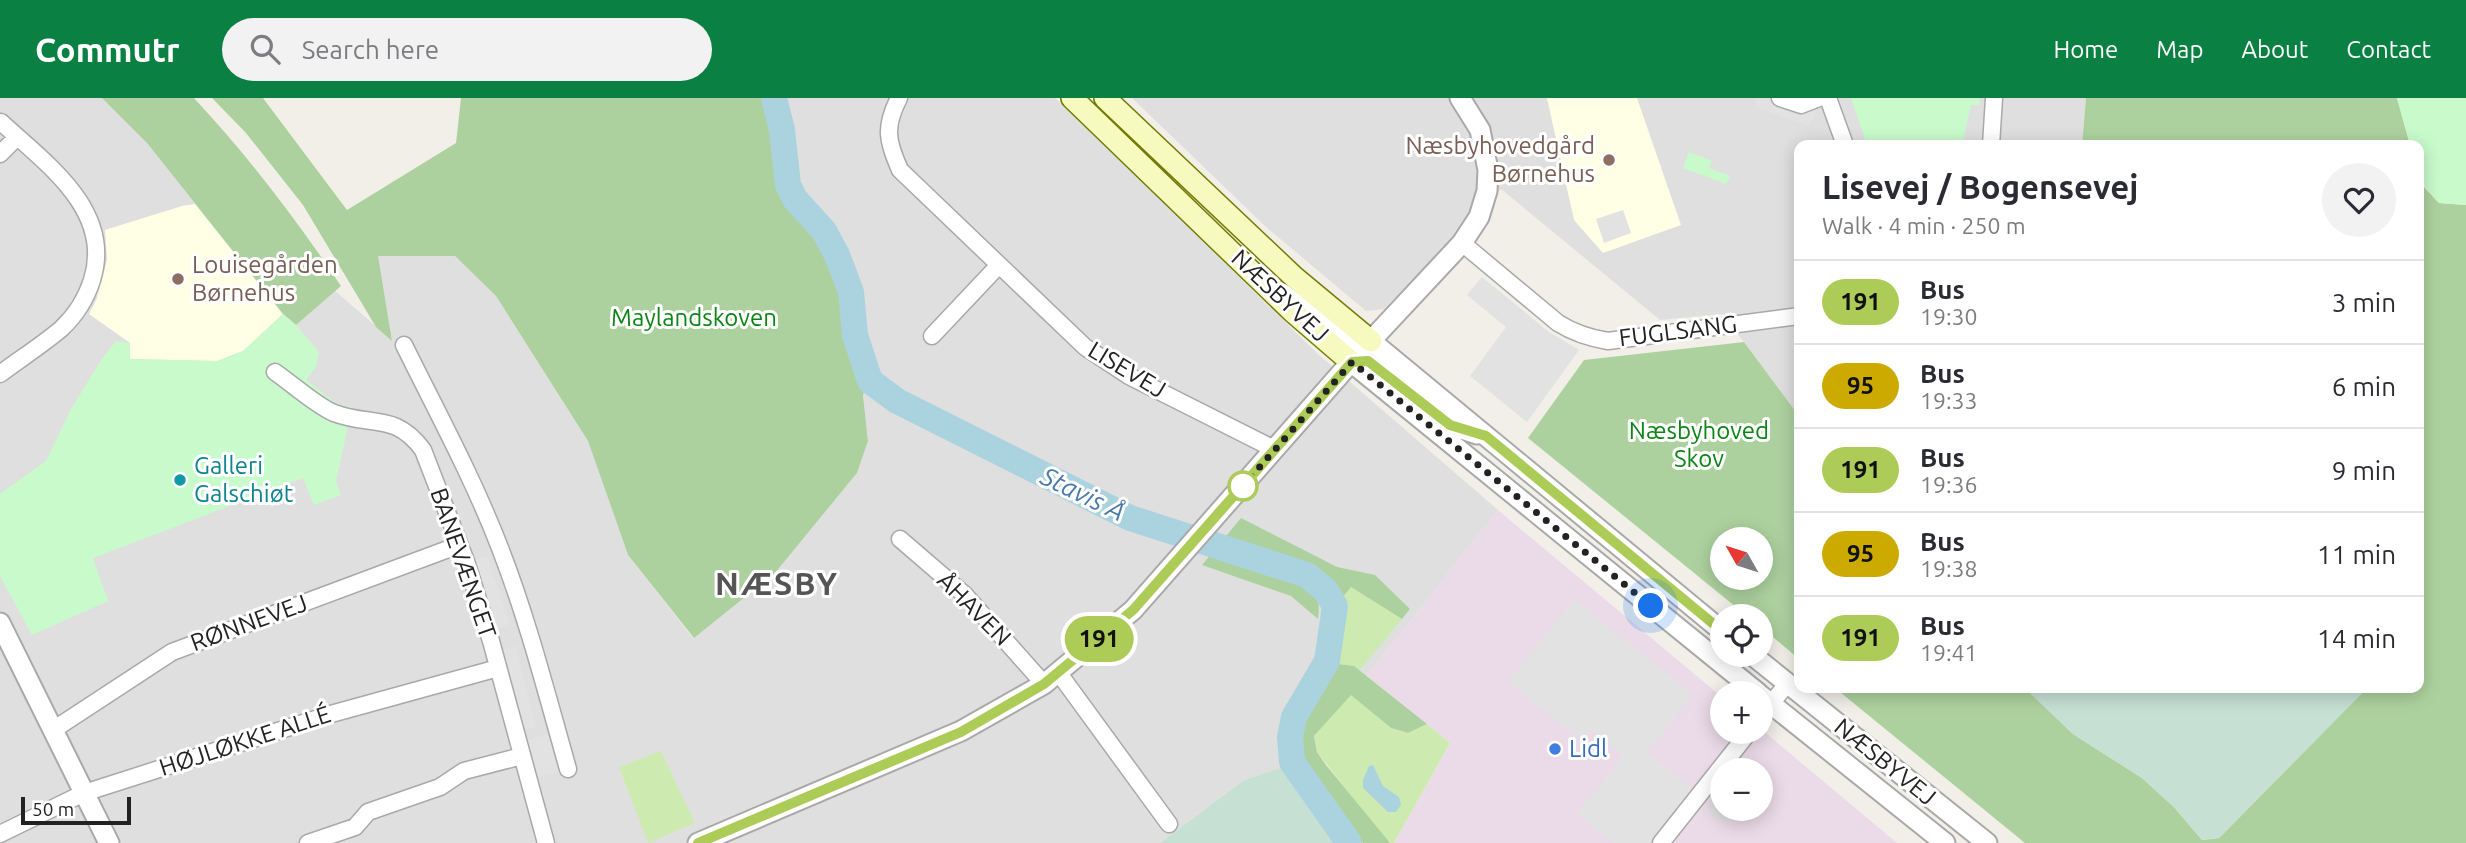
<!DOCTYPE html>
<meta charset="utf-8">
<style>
:root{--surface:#fff;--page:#f2f2f3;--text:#2b2b33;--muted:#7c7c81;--line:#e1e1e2;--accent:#0b8043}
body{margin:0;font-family:Ubuntu,sans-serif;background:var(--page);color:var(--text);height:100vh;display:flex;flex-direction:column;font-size:26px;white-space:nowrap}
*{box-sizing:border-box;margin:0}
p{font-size:23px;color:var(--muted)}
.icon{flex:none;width:38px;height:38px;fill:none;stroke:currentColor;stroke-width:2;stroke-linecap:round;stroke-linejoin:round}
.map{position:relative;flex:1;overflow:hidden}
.drawer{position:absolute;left:1794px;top:42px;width:630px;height:553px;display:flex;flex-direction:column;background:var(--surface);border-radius:14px;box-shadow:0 4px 18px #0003}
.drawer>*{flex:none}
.badge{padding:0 14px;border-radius:23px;font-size:24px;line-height:46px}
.needle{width:46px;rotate:309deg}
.tools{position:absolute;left:1710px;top:429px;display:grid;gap:14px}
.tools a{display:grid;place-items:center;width:63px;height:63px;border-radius:50%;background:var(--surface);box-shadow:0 4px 18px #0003;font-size:35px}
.scale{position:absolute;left:21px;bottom:18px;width:110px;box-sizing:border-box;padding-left:7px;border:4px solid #222;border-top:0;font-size:19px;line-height:24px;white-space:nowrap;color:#222;-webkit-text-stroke:5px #fff;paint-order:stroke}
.you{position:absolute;width:35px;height:35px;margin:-18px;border:5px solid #fff;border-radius:50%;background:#1a73e8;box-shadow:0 0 0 10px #1a73e833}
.map>.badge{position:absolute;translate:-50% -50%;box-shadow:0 0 0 4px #fff}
.round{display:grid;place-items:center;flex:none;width:74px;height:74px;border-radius:37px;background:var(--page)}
.overview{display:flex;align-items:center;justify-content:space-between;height:119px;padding:0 28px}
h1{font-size:33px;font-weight:600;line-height:52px}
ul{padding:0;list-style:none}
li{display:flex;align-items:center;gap:21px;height:84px;padding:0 28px;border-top:2px solid var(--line)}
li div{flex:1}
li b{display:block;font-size:26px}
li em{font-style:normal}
li .badge{min-width:77px;font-weight:700;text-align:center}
header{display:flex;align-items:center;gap:42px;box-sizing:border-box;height:98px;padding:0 35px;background:var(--accent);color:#fff}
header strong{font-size:33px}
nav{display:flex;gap:38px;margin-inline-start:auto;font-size:24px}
.search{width:490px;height:63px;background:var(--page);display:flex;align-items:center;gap:18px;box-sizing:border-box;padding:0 24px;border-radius:38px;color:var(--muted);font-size:26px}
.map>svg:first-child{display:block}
.residential{fill:#e0dfdf}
.industrial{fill:#ebdbe8;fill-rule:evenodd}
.education{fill:#ffffe5}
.grass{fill:#cdebb0}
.forest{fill:#add19e;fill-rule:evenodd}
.wetland{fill:#c6e0d4}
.park{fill:#c8facc}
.parking{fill:#e2e2e2}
.water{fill:#aad3df}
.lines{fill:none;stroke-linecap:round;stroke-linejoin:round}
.river{stroke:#aad3df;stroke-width:26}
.minor-casing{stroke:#a9a9a9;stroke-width:19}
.tertiary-casing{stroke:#a9a9a9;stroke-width:23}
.secondary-casing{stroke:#707d05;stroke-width:24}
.minor{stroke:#fff;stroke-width:16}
.tertiary{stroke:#fff;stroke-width:19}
.secondary{stroke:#f7fabf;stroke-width:21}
.line-casing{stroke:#fff;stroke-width:16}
.line{stroke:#adcb57;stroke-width:10}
.walk{stroke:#222;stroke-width:7;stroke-dasharray:0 12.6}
.education-dot{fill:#8d6e63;stroke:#fff;stroke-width:2.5}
.culture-dot{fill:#0f9aa8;stroke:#fff;stroke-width:2.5}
.stop-dot{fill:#fff;stroke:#adcb57;stroke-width:3.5}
.shop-dot{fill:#3f7fe0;stroke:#fff;stroke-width:2.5}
.labels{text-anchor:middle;stroke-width:6;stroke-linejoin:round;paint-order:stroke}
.education-label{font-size:24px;fill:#785e54;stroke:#fff;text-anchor:end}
.street-label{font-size:24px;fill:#222;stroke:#fff}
.park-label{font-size:24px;fill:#0c8416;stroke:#fff}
.culture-label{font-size:24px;fill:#0d838f;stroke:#fff;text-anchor:start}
.shop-label{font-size:24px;fill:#366cbe;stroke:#fff;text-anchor:start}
.water-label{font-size:26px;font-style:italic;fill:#4a7aab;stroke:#fff}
.district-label{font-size:32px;font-weight:bold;letter-spacing:2px;fill:#555;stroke:#fff}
</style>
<header>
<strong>Commutr</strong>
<div class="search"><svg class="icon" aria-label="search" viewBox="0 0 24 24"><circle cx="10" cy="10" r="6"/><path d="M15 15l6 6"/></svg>Search here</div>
<nav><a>Home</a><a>Map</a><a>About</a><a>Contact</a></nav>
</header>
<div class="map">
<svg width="2466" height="745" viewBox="0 0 2466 745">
<rect width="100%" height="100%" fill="#f2efe9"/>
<path class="residential" d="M0,0H102L147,45L283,216L296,227L334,192L392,242L377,158H455L496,198L588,343L628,457L693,540L775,475L857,375L868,343L863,297L869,283L855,237L851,194L837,157L824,133L795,101L788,87L782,32L774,0H1055L1320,258L1498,412L1367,578L1289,667L1244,682L1160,745H0Z
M1132,0H2086L2082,47H1799V318L1723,216L1660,222L1501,91L1384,211L1366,213L1265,128Z"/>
<path class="industrial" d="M1498,412L1722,599V634H1760L1761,631L1897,745H1394L1450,645L1367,578ZM1722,672H1760V710H1722Z"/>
<path class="education" d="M1547,0H1637L1681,127L1603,155L1574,122Z
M195,106L283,216L243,253L217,263L129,261L130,245L89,216L97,200L107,162L105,132L182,108Z"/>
<path class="grass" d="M1351,488L1402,521L1360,572L1353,568L1338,566L1344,528L1342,500Z
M1351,596L1391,630L1408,635L1427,626L1450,645L1394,745H1390L1380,735L1317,654L1314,638Z
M661,653L695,725L648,745L619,669Z"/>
<path class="forest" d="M102,0H194C249,59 296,121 341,188L296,227L283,216L147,45Z
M212,0H263L347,112L456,45L461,0H774L782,32L788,87L795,101L824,133L837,157L851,194L855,237L870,283L863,297L868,343L857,375L775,475L694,540L628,457L588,343L496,198L455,158H378L392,243L376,229L303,107L246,35Z
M2086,0H2397L2410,47H2082Z
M2419,74L2423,88L2439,105L2466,107V745H2025L1835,590H2025L2073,636L2142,680L2174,709L2202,742L2219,740L2367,590H2418Z
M1744,244L1799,318V561L1761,529L1760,518H1747L1528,340L1584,262ZM1722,441H1760V480H1722Z
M1241,420L1337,469L1375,477L1410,511L1402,521L1351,489L1342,500L1333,485L1321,477L1222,443Z
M1212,455C1233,461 1305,477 1315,494C1320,502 1319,512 1318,521L1291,498L1202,467Z
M1338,566L1354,568L1427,626L1408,635L1391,630L1351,597L1314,638L1317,654L1326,667L1390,745H1363C1341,718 1280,655 1301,620C1312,601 1328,586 1338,566Z"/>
<path class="wetland" d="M2025,590H2367L2219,740L2202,742L2174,709L2142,680L2073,636Z
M1289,667L1318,717L1340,745H1160L1244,682Z"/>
<path class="park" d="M1851,0H1980L1979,7H1971L1962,47H1867Z
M2397,0H2466V107L2439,105C2418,82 2418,78 2418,47H2410Z
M1689,54L1712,63L1709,70L1730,78L1726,86L1683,70Z
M283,216L296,227L319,254L316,269L306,282L337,306L352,309L336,384L341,397L314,407L303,380L93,460L108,503L32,537L0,478V396L46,363L70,313L101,262L116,243L130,245V261L217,263L243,253Z"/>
<path class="parking" d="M1757,0H1814L1817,9L1810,28L1754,9Z
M1623,112L1631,135L1604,145L1596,121Z
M1482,179L1549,234L1579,252L1527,324L1470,278L1506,229L1467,197Z
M487,458L510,526L497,531L473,463Z
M1574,501L1693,597L1647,654L1694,693L1652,745H1614L1577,716L1623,658L1591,632L1582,643L1508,584Z
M516,548L536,629L521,633L501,552Z
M550,636L559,674L534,680L525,643Z
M1722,695V710L1740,711L1726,727L1707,713Z"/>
<path class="water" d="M1373,667L1383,688L1399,699L1401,707L1396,714H1388L1363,690V682L1369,668Z"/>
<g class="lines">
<path class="river" d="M774,0L782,32L788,87L795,101L824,133L837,157L851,194L855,237L870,283L897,303L1130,420L1307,477L1326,493L1335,508L1327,563L1294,619L1290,639L1292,664L1349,745"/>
<defs>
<path id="minor" d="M899,0C884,29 887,43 900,72L1085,249L1129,278L1274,351
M1780,0L1801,7L1819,0
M1828,0L1845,47
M1991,47L1994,0
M0,56L17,39
M1462,145L1558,225C1574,235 1589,240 1608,243L1799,218
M932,238L999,167
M404,247C437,314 473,380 500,450C528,522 547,597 568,671
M275,274C291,285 318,309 334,315C371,329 395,314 423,352L467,466L491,543L546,745
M0,276C20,261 42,247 61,231C76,217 86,201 92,182C114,112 45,65 1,24
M900,441L965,497L1044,586
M1058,574L1169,726
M1760,619L1787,586
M53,632L172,554L459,447
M0,736L84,695L331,616L498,570
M308,745L355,729L368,714L440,689L464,673L522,658
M1661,745L1749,634"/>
<path id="tertiary" d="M1282,195L1352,248L1371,243
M1371,243L1722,533
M1351,264L1758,595
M1419,303L1450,327L1477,336
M0,525L109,745
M1751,556L1987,745
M1760,597L1945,745
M698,745L961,633L1044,586L1133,512L1351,264L1462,145L1479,119L1487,93L1488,72L1480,32L1460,0"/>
<path id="secondary" d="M1072,0L1293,214L1351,264
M1105,0L1294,179L1371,243"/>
</defs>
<use href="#minor" class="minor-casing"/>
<use href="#tertiary" class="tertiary-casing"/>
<use href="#secondary" class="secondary-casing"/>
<use href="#minor" class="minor"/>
<use href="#tertiary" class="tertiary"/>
<use href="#secondary" class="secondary"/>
</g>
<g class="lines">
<defs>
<path id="line" d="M698,745L961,634L1044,586L1133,512L1352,264L1368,263L1450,327L1486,338L1722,533"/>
</defs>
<use href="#line" class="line-casing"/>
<use href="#line" class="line"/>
<path class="walk" d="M1243,388L1352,264L1651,508"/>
</g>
<g class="education-dot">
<circle cx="1609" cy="62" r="7"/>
<circle cx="178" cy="181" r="7"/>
</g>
<circle class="culture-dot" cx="180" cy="382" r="7"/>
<circle class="stop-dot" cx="1243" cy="388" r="14"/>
<circle class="shop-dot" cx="1555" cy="651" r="7"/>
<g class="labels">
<g class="education-label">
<text x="1595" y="56">Næsbyhovedgård<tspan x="1595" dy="28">Børnehus</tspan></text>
<text x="192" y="175" text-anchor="start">Louisegården<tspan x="192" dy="28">Børnehus</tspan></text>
</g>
<g class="street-label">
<text transform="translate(1280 198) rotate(43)" y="8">NÆSBYVEJ</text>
<text transform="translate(1678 233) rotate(-7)" y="8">FUGLSANG</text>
<text transform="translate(1127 272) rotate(31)" y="8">LISEVEJ</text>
<text transform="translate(463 465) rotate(71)" y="8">BANEVÆNGET</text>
<text transform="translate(974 511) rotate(45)" y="8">ÅHAVEN</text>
<text transform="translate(249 525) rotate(-20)" y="8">RØNNEVEJ</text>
<text transform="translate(245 643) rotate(-18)" y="8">HØJLØKKE ALLÉ</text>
<text transform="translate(1885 664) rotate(39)" y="8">NÆSBYVEJ</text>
</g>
<g class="park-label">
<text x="694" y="228">Maylandskoven</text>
<text x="1699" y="341">Næsbyhoved<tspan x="1699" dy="28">Skov</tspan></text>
</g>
<g class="culture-label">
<text x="194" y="376">Galleri<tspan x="194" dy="28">Galschiøt</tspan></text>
</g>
<g class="shop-label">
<text x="1569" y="659">Lidl</text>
</g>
<g class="water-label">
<text transform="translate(1083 396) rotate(26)" y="9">Stavis Å</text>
</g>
<g class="district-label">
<text x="777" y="497">NÆSBY</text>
</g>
</g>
</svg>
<div class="tools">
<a><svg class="needle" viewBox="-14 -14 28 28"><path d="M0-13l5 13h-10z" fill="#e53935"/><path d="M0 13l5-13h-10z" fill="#7c7c81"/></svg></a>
<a><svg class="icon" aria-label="locate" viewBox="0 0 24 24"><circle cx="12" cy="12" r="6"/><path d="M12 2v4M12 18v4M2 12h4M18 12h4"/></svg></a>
<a>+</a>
<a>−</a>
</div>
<div class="scale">50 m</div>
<div class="you" style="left:1651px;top:508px"></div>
<b class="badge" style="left:1099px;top:541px;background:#adcb57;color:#111">191</b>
<section class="drawer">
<div class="overview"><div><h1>Lisevej / Bogensevej</h1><p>Walk · 4 min · 250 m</p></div><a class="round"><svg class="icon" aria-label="heart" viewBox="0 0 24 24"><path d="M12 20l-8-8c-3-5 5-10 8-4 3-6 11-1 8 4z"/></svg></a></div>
<ul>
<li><span class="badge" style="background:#adcb57;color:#111">191</span><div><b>Bus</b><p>19:30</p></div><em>3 min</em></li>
<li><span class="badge" style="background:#ca0;color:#111">95</span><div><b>Bus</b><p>19:33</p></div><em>6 min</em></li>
<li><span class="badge" style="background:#adcb57;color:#111">191</span><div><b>Bus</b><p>19:36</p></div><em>9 min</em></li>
<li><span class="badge" style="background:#ca0;color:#111">95</span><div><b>Bus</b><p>19:38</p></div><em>11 min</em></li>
<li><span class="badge" style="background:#adcb57;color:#111">191</span><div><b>Bus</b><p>19:41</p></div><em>14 min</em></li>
</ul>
</section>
</div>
